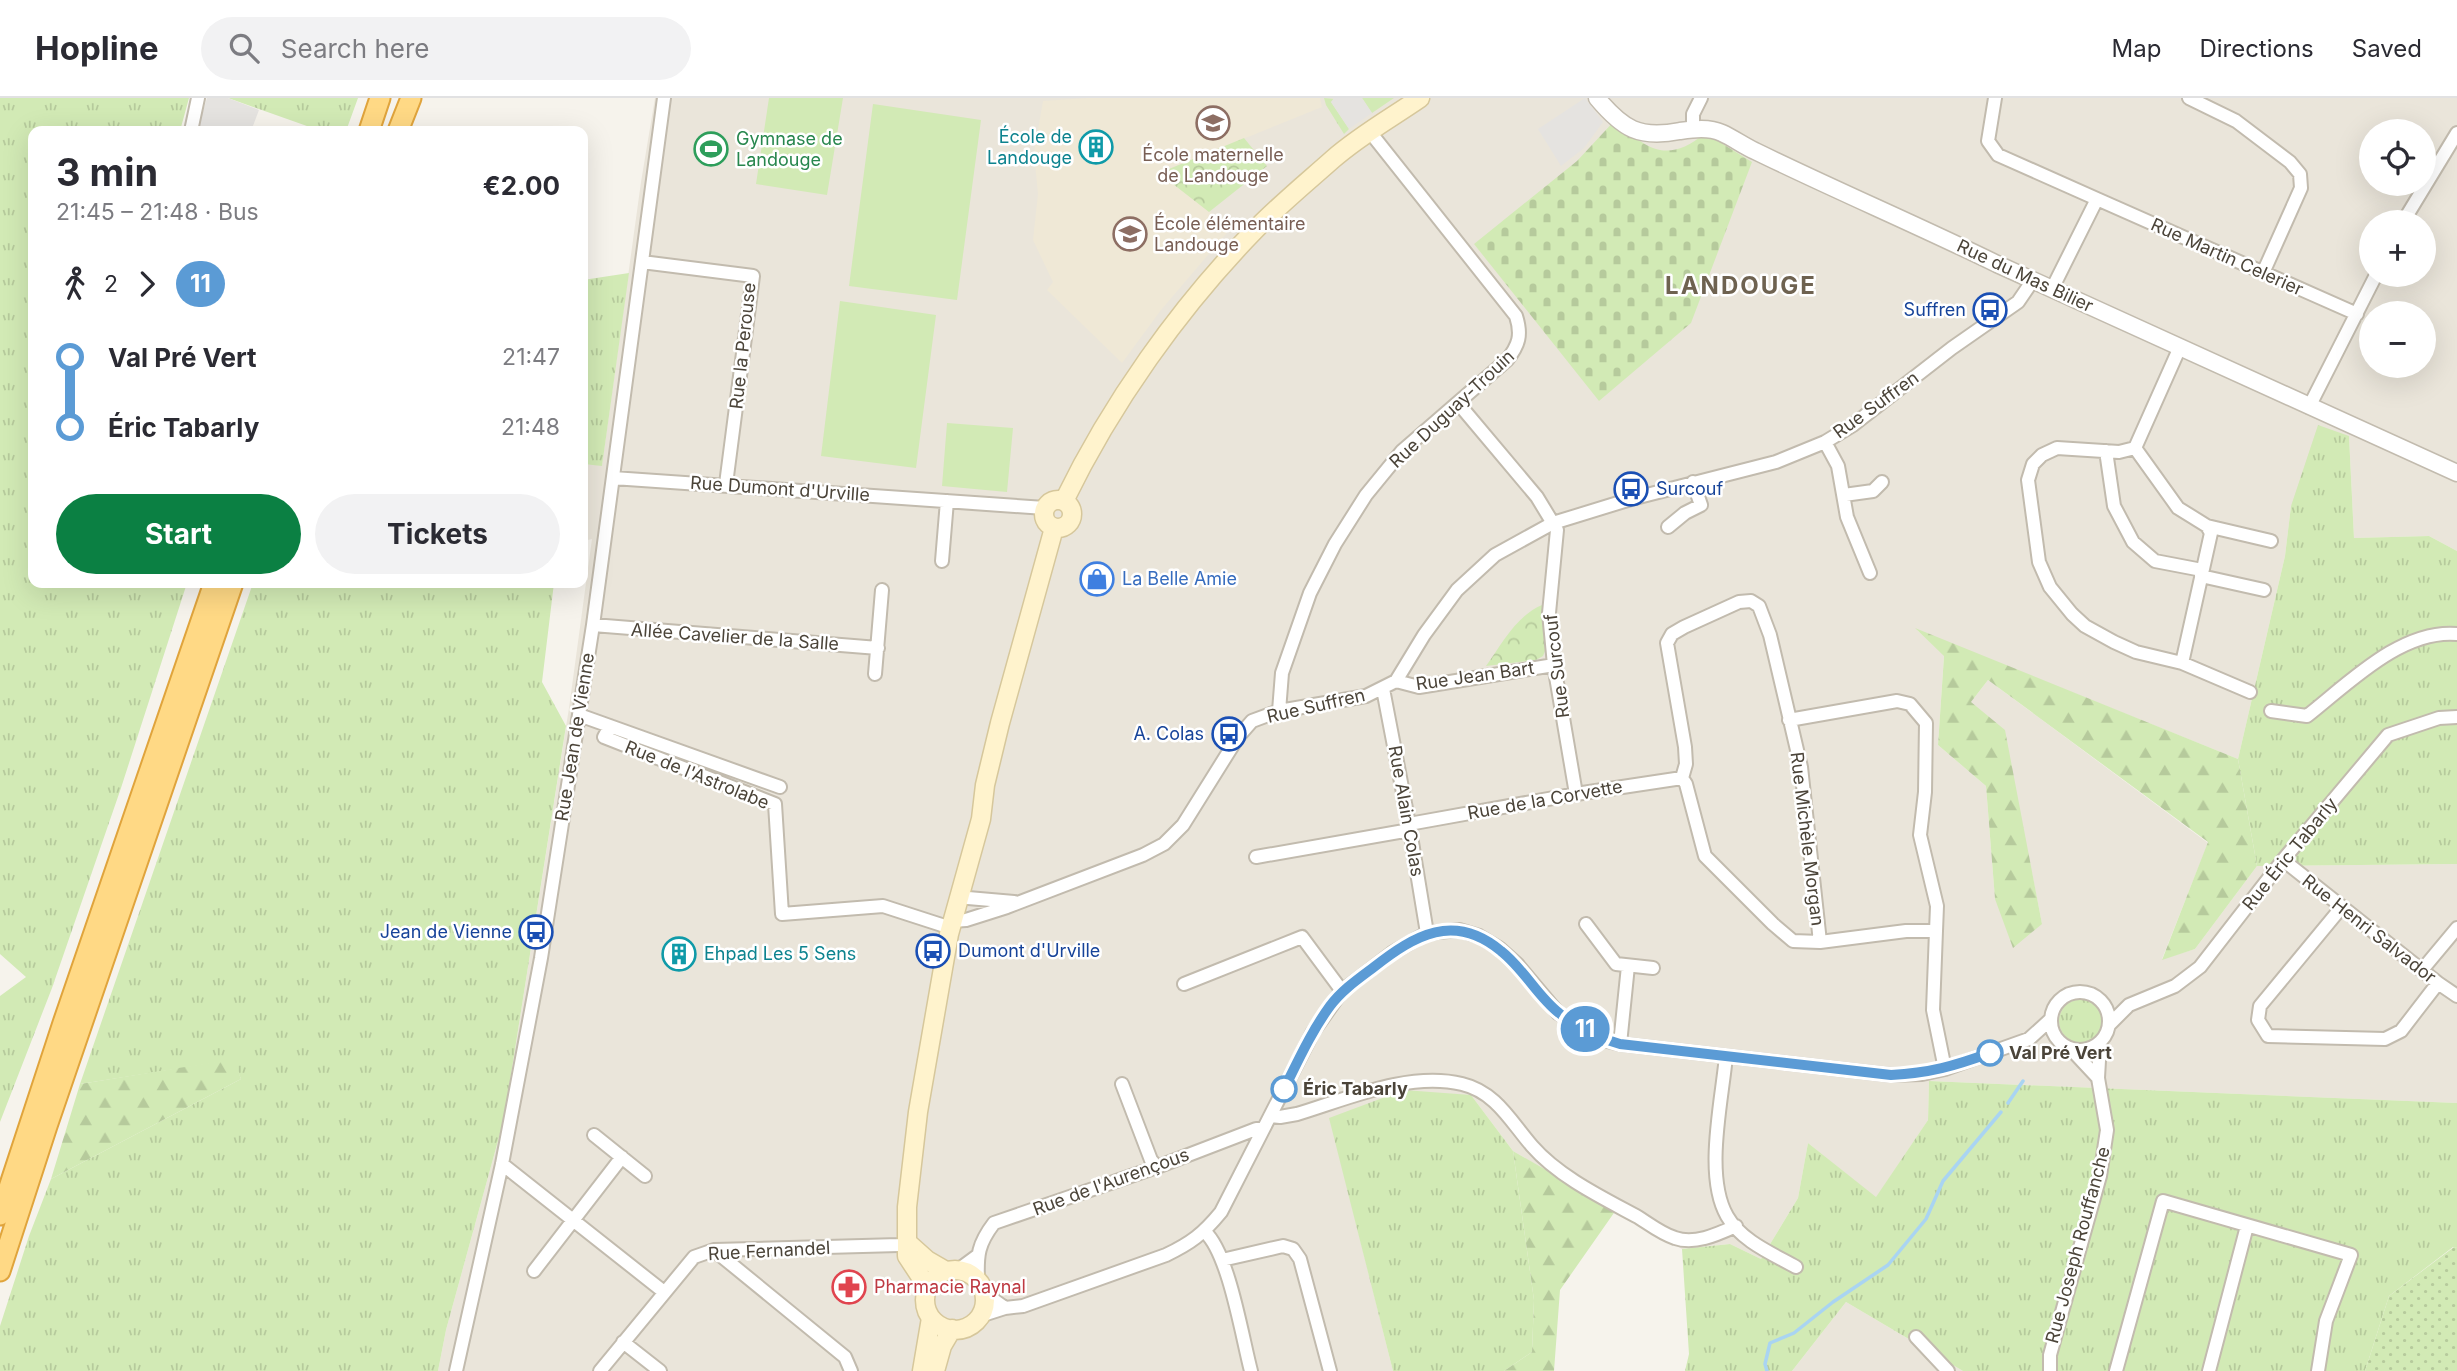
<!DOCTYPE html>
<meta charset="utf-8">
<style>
:root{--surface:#fff;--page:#f2f2f3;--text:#2b2b33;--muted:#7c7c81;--line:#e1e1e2;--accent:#0b8043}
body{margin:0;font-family:Inter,sans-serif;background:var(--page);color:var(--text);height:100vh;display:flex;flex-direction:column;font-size:26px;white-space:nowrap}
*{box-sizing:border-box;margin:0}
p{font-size:23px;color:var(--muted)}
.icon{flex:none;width:38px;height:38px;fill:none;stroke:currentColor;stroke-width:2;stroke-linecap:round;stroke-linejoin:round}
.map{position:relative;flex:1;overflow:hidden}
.drawer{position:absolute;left:28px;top:28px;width:560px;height:462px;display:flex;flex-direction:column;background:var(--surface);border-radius:14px;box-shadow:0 7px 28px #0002}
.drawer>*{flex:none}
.badge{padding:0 14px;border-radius:23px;font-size:24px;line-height:46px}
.buttons{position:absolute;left:2359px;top:21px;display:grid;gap:14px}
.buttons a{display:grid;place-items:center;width:77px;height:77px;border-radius:50%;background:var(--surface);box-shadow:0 7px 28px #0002;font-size:35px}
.map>.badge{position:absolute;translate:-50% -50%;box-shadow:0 0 0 4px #fff}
.legs{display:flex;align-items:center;gap:10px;height:77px;padding:0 28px;font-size:23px}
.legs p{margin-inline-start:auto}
.headline{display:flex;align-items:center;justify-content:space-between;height:119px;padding:0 28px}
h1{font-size:38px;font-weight:700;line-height:52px}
.primary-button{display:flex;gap:14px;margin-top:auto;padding:14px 28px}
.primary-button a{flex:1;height:80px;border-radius:42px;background:var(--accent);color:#fff;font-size:28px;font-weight:700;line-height:80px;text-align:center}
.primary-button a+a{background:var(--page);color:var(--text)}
ul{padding:0 28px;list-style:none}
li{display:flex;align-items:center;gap:24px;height:70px;font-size:26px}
li i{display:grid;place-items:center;width:10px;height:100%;margin:0 9px;background:currentColor}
li i::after{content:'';width:18px;height:18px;margin:-9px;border:5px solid;border-radius:50%;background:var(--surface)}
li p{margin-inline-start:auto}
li:first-child i{background:linear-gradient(#0000 50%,currentColor 0)}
li:last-child i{background:linear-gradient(currentColor 50%,#0000 0)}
header{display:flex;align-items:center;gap:42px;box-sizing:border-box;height:98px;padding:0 35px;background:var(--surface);border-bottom:2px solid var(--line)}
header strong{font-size:33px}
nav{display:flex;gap:38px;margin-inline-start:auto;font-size:24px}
.search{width:490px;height:63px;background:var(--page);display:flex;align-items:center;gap:18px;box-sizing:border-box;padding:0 24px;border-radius:38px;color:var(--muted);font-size:26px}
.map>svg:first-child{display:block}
.residential{fill:#eae5da;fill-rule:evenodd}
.education{fill:#efe8d6}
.grass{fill:url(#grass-tufts)}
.forest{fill:url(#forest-firs)}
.cemetery{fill:url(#cemetery-stones)}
.park{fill:url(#park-crowns)}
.garden{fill:url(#garden-dots)}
.pitch{fill:#d2eab5}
.parking{fill:#e5e3e0}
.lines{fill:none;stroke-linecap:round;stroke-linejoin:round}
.stream{stroke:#a9d4f2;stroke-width:3.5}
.minor-casing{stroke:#c2bbae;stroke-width:16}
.tertiary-casing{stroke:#c2bbae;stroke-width:19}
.secondary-casing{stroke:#d6c79b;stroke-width:21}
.trunk-casing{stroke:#e0a43c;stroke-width:23}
.minor{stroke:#fff;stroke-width:12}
.tertiary{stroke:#fff;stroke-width:16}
.secondary{stroke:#fff3cd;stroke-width:18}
.trunk{stroke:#ffd985;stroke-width:19}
.line-1-casing{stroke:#fff;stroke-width:16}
.line-1{stroke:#5b9bd5;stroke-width:10}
.stop-1-dot{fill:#fff;stroke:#5b9bd5;stroke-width:3.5}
.labels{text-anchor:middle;stroke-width:5;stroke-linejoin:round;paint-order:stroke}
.culture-label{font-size:18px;fill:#0d838f;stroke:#fff;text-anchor:end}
.leisure-label{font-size:18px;fill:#27864d;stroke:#fff;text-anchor:start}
.education-label{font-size:18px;fill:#785e54;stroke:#fff}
.street-label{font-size:18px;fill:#4b4439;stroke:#fff}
.transit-label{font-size:18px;fill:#164399;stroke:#fff;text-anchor:end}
.shop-label{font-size:18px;fill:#366cbe;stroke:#fff;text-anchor:start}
.stop-label{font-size:18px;font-weight:bold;fill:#4b4439;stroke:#fff;text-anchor:start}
.health-label{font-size:18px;fill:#be3a42;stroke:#fff;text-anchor:start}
.district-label{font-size:24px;font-weight:bold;letter-spacing:2px;fill:#6e6250;stroke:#fff}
</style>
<header>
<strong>Hopline</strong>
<div class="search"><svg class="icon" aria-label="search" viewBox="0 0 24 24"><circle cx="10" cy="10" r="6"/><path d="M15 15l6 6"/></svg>Search here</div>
<nav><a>Map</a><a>Directions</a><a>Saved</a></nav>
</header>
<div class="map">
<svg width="2457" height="1273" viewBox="0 0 2457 1273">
<defs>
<pattern id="grass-tufts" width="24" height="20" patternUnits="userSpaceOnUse" patternTransform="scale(1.75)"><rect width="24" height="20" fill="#d2eab5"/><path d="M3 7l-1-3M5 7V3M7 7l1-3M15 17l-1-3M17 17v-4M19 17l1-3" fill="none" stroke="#b6ca9c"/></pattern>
<pattern id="forest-firs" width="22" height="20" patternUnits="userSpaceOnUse" patternTransform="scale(1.75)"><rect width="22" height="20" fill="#d2eab5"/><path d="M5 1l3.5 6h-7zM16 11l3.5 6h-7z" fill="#b6ca9c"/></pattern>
<pattern id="cemetery-stones" width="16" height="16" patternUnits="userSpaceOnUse" patternTransform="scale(1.75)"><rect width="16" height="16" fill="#d2eab5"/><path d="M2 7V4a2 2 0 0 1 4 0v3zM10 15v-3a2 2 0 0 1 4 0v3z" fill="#b6ca9c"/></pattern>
<pattern id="park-crowns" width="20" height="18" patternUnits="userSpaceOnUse" patternTransform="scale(1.75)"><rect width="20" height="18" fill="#d2eab5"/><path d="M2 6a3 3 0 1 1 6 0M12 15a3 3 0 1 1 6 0" fill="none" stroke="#b6ca9c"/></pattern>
<pattern id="garden-dots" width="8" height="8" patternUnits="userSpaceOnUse" patternTransform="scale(1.75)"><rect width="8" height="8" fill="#d2eab5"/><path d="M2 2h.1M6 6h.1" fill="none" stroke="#b6ca9c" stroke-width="1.8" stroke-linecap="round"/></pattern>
</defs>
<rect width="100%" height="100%" fill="#f6f3ec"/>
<path class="residential" d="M655,0H2457V453L2429,438L2354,440L2349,338L2291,408L2285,458L2238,661L1917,532L1944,557L1938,647L1986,688L1995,801L2042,826L2032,775L1971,604L1988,582L2208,745L2162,861L2195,851L2257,768L2457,766V1005L1929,983L1928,1022L1876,1100L1808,1045L1798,1100L1761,1161L1730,1146L1682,1151L1513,1053L1471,997L1330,1020L1393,1273H438L446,1232L504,1021L569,610L592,441L583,443V366L602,367L641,84ZM2371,33H2424V86H2371ZM2371,124H2424V177H2371ZM2371,215H2424V268H2371Z
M1846,1204L1963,1273H1792Z"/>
<path class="education" d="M1088,0H1320L1322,9L1169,71L1164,79L1231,130L1161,212L1122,265L1047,192L1053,184L1033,142L1038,96L1034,55L1043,3Z"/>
<path class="grass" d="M0,0H189L180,33H33V485H187L121,690L52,890L0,1024V898L26,879L0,856Z
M228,0H358L346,33H321Z
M1324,0L1335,1L1331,4L1349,31L1344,36L1326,7Z
M1362,0H1394L1372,15Z
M629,175L602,368L583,366V182Z
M2318,327L2349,338L2354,440L2429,438L2457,453V766L2257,768L2238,661L2285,458L2291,408Z
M253,485H554L542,584L566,628L504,1021L446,1232L438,1273H0V1228L29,1138L51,1081L241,981L233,962L80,986Z
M2059 923a22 22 0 1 1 44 0a22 22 0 1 1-44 0Z
M1929,983L2457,1005V1150L2453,1149L2389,1198L2365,1273H1963L1846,1204L1792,1273H1685L1689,1256L1682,1151L1730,1146L1761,1161L1798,1100L1808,1045L1876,1099L1928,1022Z
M1404,992L1471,997L1513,1053L1534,1202L1532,1254L1504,1273H1393L1329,1020Z"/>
<path class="forest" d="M1915,530L2238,661L2257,768L2195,851L2162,862L2208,744L1988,582L1971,604L2005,632L2042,826L2013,850L1995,801L1986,688L1938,647L1944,558Z
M234,961L241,981L51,1081L80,986Z
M1513,1053L1616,1112L1560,1192L1554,1273H1504L1532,1254L1534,1202Z"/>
<path class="cemetery" d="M1617,20C1644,53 1669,66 1705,35L1752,64L1691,225L1599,303L1474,146L1577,63Z"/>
<path class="park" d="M1244,40L1267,68L1209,114L1164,79L1169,71Z
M1542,507L1545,553L1543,558L1536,562L1486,568C1502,546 1516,518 1542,507Z"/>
<path class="garden" d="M2454,1149L2457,1150V1273H2365L2389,1198Z"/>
<path class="pitch" d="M769,0H843L827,97L756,86Z
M873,6L981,22L957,202L849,188Z
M840,203L936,217L916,370L821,358Z
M947,325L1013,330L1007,394L942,388Z"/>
<path class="parking" d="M207,0H228L259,12L251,33H197Z
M1334,0H1362L1372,15L1349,31L1331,4Z
M1585,0L1603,24L1584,50L1561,68L1538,31Z"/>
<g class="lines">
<path class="stream" d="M2008,1005L2023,983
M1767,1273L1765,1266L1770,1245L1794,1235L1833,1204L1888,1167L1926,1121L1943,1083L2001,1014"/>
<defs>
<path id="minor" d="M1995,0L1988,43L1998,57L2097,101L2052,191
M2189,0L2236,23L2290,64L2300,76L2301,90L2263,175
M1693,31V16L1701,0
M191,33L198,0
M2097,101L2357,216
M2403,124L2457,35
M642,164L753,178L726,386
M2180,249L2135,350L2119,354L2057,350L2042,357L2033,366L2028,382L2039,464L2050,489L2072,516L2085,528L2114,544L2136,554L2182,565L2250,594
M1458,305L1537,399L1557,432L1549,515L1554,567L1576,696
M2309,309L2376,177
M1825,344L1838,368L1847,419L1870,475
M2135,350L2178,410L2207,428L2211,435L2182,565
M2106,353L2114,408L2133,444L2155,463L2202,472
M613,380L1045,410
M1844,397L1873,393L1882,384
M2207,428L2271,443
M1668,429L1685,415L1701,407L1693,384
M942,463L947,403
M2201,478L2264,492
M593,527L878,550
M875,576L882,492
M1396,583L1419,589L1554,567
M1383,591L1409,726L1427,835
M1279,613L1282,575L1310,495L1335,446L1366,397L1402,353L1507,262C1519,247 1522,237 1516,218L1370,34
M2271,613L2307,618C2348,586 2401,531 2457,536
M579,617L780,689
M1789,622L1897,603L1910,606L1926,625L1925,694L1920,737L1937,808L1936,833
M610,628L604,639L775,706L782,816L883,808L951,830
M1682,680L1686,666L1685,649L1667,545L1672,536L1684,529L1739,504L1751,503L1759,508L1770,537L1801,669L1820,844
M1682,680L1686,686L1705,758L1773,826L1793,843L1820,844L1906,833H1936L1933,912L1945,971
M1409,726L1576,696L1682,680
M1256,759L1410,732
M2283,762L2438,885L2457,898
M960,797L968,800L1014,804
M2341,810L2260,908L2258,922L2268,938L2385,941L2401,933L2438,885
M952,823L966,822L1007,809L1143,757L1164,746L1183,727L1238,639L1252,623L1279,613L1366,598L1396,583L1424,537L1457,492L1495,457L1553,425L1631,401L1776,364L1825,344L1853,327L1952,250L2018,204L2033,182
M1586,826L1616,866L1653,870
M2422,872L2457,830
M1184,886L1302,839L1342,893
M2051 923a29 29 0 1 1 58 0a29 29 0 1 1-58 0Z
M2109,927L2129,907L2175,888L2200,869L2283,762L2388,637L2439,620L2457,619
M1620,946L1628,868
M2070,950L2098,980
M1726,958C1722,1003 1704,1078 1727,1118C1741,1143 1773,1156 1796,1169
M1122,986L1151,1062L1157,1069
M1270,1018L1280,1019L1297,1016C1347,1001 1409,973 1462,986C1496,994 1511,1024 1532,1048C1559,1079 1603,1100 1638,1119C1649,1126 1662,1136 1675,1140C1695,1147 1718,1136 1736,1128
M594,1037L645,1078
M502,1066L664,1194
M1205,1134C1229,1156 1242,1239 1251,1273
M714,1152L845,1259L851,1273
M1222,1162L1283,1148L1293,1151L1300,1161L1330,1273
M958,1172L977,1158
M534,1173L622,1059
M978,1182C977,1157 978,1146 994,1125L1157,1069L1256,1031H1263
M984,1195L1005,1210
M980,1218L1005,1210L1023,1208L1166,1157C1191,1145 1203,1136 1221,1114L1313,934L1342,893L1392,855L1427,835L1459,832L1479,838L1499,850L1517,866L1558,915L1604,942L1620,946L1891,977L1922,976L1945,971L2029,941L2051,921
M1916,1239L1948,1273
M623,1244L660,1273
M456,1273L502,1066L541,860L593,527L664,0
M600,1273L694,1159L714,1152L899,1147L908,1145
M2050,1273V1257L2100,1078L2107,1032L2098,980L2100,945
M2116,1273L2163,1103L2351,1157L2326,1223L2318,1273
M2209,1273L2247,1128"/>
<path id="tertiary" d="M1597,0C1623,31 1639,41 1680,33C1694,31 1709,29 1722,35C1733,40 1744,48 1755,53C1835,92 1917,127 1997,166L2457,375"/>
<path id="secondary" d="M1044 416a14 14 0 1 1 28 0a14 14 0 1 1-28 0Z
M1064,403C1111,306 1179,210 1254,133C1278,108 1306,85 1333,61C1359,38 1391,20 1420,0
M908,1145L927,1162L946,1173
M925 1202a30 30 0 1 1 60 0a30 30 0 1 1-60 0Z
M928,1190L907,1158V1109L918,1014L949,836L981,721L985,687L1000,625L1054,430
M922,1273L931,1220
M935,1273L942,1248L952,1231"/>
<path id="trunk" d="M369,33L380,0
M398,33L411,0
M0,1117L63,925L214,485
M0,1173L47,1028L233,485"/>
</defs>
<use href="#minor" class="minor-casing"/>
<use href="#tertiary" class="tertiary-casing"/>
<use href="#secondary" class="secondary-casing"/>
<use href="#trunk" class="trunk-casing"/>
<use href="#minor" class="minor"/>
<use href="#tertiary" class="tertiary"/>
<use href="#secondary" class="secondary"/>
<use href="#trunk" class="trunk"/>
</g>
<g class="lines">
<defs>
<path id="line-1" d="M1284,991C1298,963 1311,934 1330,908C1342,892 1358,881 1374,869C1415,837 1454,814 1501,853C1524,871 1538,899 1559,915C1576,929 1599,940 1620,946L1891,977C1930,975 1954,968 1990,955"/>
</defs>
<use href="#line-1" class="line-1-casing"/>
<use href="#line-1" class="line-1"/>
</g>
<defs>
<symbol id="school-ring" viewBox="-11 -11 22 22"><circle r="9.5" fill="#fff" stroke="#8d6e63" stroke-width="1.5"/><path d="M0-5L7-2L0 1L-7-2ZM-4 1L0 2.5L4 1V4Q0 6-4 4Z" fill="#8d6e63"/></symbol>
<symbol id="building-ring" viewBox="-11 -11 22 22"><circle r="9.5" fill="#fff" stroke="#0f9aa8" stroke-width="1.5"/><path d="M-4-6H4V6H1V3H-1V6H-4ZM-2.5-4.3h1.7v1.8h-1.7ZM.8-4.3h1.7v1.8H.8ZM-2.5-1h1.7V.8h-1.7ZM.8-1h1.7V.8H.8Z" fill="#0f9aa8"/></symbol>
<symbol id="stadium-ring" viewBox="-11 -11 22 22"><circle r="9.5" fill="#fff" stroke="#2e9e5b" stroke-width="1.5"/><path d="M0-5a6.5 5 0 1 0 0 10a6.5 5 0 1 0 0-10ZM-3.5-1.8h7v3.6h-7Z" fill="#2e9e5b"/></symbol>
<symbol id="bus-ring" viewBox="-11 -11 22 22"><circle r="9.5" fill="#fff" stroke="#1a4fb4" stroke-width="1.5"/><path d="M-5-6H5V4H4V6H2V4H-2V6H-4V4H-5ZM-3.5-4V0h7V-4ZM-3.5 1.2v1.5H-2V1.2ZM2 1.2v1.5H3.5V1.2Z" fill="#1a4fb4"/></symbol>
<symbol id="shop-ring" viewBox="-11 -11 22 22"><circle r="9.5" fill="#fff" stroke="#3f7fe0" stroke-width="1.5"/><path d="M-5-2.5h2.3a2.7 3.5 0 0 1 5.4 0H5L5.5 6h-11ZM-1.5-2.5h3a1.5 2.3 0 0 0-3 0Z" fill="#3f7fe0"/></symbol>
<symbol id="pharmacy-ring" viewBox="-11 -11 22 22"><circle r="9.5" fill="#fff" stroke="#e0444e" stroke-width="1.5"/><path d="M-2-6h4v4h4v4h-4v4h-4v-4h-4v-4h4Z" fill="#e0444e"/></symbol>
</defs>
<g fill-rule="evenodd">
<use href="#school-ring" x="1194" y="6" width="38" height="38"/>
<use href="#building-ring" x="1077" y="30" width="38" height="38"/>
<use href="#stadium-ring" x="692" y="32" width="38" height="38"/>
<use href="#school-ring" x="1111" y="117" width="38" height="38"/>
<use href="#bus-ring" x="1971" y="193" width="38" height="38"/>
<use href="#bus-ring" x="1612" y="372" width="38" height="38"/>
<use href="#shop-ring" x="1078" y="462" width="38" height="38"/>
<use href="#bus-ring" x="1210" y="617" width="38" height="38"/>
<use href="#bus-ring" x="517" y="815" width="38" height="38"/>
<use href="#bus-ring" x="914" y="834" width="38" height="38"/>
<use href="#building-ring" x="660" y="837" width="38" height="38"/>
<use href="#pharmacy-ring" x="830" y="1170" width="38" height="38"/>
</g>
<g class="stop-1-dot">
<circle cx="1990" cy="955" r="12"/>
<circle cx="1284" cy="991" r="12"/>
</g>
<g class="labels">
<g class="culture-label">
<text x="1072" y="45">École de<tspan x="1072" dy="21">Landouge</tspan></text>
<text x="704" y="862" text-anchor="start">Ehpad Les 5 Sens</text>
</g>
<g class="leisure-label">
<text x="736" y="47">Gymnase de<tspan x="736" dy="21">Landouge</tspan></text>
</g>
<g class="education-label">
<text x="1213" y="63">École maternelle<tspan x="1213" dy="21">de Landouge</tspan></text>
<text x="1154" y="132" text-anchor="start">École élémentaire<tspan x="1154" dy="21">Landouge</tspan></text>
</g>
<g class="street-label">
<text transform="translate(2227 159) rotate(24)" y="6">Rue Martin Celerier</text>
<text transform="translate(2025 178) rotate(25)" y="6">Rue du Mas Bilier</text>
<text transform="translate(743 248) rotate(-84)" y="6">Rue la Perouse</text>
<text transform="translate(1876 307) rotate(-36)" y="6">Rue Suffren</text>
<text transform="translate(1452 311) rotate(-43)" y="6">Rue Duguay-Trouin</text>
<text transform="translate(780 391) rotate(4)" y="6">Rue Dumont d'Urville</text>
<text transform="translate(735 539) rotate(4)" y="6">Allée Cavelier de la Salle</text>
<text transform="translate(1557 568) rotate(-97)" y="6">Rue Surcouf</text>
<text transform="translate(1475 578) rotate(-8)" y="6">Rue Jean Bart</text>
<text transform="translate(1316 608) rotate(-13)" y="6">Rue Suffren</text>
<text transform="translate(575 639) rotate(-81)" y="6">Rue Jean de Vienne</text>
<text transform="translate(697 677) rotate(22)" y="6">Rue de l'Astrolabe</text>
<text transform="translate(1545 702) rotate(-10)" y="6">Rue de la Corvette</text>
<text transform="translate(1406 713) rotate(80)" y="6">Rue Alain Colas</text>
<text transform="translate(1807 741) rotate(83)" y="6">Rue Michèle Morgan</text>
<text transform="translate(2290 756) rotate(-51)" y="6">Rue Éric Tabarly</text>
<text transform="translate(2369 831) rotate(38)" y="6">Rue Henri Salvador</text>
<text transform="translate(1111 1084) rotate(-20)" y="6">Rue de l'Aurençous</text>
<text transform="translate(2078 1147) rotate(-75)" y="6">Rue Joseph Rouffanche</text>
<text transform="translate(769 1153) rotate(-3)" y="6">Rue Fernandel</text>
</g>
<g class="transit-label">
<text x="1966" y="218">Suffren</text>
<text x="1656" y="397" text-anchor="start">Surcouf</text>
<text x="1204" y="642">A. Colas</text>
<text x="512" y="840">Jean de Vienne</text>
<text x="958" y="859" text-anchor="start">Dumont d'Urville</text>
</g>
<g class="shop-label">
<text x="1122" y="487">La Belle Amie</text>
</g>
<g class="stop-label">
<text x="2009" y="961">Val Pré Vert</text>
<text x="1303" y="997">Éric Tabarly</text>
</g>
<g class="health-label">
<text x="874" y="1195">Pharmacie Raynal</text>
</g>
<g class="district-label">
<text x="1741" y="196">LANDOUGE</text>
</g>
</g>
</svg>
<div class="buttons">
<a><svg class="icon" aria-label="locate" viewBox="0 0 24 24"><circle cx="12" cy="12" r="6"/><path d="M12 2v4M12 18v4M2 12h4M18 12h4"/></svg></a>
<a>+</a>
<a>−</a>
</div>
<b class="badge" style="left:1585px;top:931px;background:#5b9bd5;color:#fff">11</b>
<section class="drawer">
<div class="headline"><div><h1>3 min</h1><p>21:45 – 21:48 · Bus</p></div><b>€2.00</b></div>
<div class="legs"><svg class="icon" aria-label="walk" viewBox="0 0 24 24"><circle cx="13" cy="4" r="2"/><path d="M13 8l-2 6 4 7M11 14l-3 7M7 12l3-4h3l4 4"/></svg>2<svg class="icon" aria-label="forward" viewBox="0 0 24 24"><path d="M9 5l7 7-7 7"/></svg><b class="badge" style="background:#5b9bd5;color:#fff">11</b></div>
<ul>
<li><i style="color:#5b9bd5"></i><b>Val Pré Vert</b><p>21:47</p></li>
<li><i style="color:#5b9bd5"></i><b>Éric Tabarly</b><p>21:48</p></li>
</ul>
<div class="primary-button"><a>Start</a><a>Tickets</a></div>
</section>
</div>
